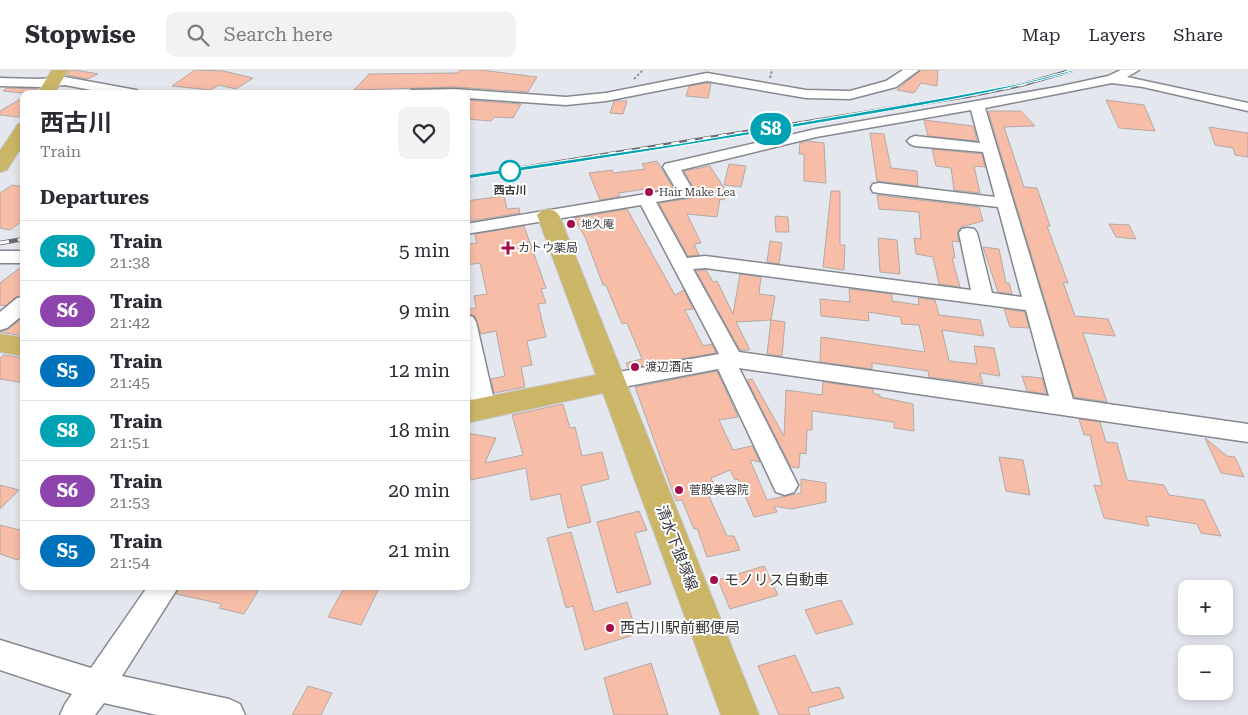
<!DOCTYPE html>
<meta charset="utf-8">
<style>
:root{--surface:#fff;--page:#f2f2f3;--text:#2b2b33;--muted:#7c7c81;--line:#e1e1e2}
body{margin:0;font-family:"Roboto Serif","Noto Sans JP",serif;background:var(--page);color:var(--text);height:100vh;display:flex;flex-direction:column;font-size:19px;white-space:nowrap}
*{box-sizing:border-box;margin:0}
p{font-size:16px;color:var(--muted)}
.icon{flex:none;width:28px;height:28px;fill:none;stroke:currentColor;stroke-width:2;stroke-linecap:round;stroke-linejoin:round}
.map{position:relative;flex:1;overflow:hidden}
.details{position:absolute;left:20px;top:20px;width:450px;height:500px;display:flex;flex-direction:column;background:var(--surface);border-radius:10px;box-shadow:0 2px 8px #0003}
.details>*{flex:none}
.badge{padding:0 10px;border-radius:16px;font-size:18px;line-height:32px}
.tools{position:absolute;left:1178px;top:510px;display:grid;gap:10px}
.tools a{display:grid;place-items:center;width:55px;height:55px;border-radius:10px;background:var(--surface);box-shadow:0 2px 8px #0003;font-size:25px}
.map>.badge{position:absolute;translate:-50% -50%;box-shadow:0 0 0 2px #fff}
h2{padding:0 20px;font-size:19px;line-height:45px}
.round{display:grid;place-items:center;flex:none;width:52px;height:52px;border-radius:10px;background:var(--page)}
.overview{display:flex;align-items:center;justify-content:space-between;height:85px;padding:0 20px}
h1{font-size:24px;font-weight:700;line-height:38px}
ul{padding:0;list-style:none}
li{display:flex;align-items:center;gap:15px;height:60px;padding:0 20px;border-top:1px solid var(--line)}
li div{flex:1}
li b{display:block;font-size:19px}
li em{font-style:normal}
li .badge{min-width:55px;font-weight:700;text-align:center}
header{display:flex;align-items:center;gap:30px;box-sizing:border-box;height:70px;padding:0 25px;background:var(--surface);border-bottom:1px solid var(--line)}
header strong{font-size:24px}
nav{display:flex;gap:28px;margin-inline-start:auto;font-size:18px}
.search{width:350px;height:45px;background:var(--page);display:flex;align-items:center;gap:12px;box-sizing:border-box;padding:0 18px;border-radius:10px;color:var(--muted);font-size:19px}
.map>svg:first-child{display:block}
.building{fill:#f8bda6;stroke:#b2a9a6}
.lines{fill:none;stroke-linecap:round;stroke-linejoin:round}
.minor-casing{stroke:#86888f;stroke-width:3}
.major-casing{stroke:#c4c4c4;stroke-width:2}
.path{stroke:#8f9095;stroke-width:2;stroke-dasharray:2.5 2;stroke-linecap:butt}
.minor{fill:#fff;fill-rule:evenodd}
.major{fill:#cbb668;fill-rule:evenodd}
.rail-far1-casing{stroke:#6a6a6f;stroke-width:4}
.rail-casing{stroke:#6a6a6f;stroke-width:4.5}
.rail-far1{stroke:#fff;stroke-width:2.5;stroke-dasharray:8;stroke-linecap:butt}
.rail{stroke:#fff;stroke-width:3;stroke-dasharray:9;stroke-linecap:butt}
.line{fill:#00a3b4;stroke:#fff}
.stop-dot{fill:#fff;stroke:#00a3b4;stroke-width:2.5}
.poi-dot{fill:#a30c49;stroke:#fff;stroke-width:2}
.labels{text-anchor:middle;stroke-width:4;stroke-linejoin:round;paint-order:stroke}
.far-stop-label{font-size:11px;font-weight:bold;fill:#39393c;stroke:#fff}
.far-poi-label{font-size:11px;fill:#39393c;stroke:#fff;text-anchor:start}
.poi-label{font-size:12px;fill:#39393c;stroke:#fff;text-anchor:start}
.near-street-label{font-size:15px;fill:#39393c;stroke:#fff}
.near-poi-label{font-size:15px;fill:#39393c;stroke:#fff;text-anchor:start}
</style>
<header>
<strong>Stopwise</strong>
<div class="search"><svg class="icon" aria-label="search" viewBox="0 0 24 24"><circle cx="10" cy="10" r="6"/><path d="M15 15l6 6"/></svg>Search here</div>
<nav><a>Map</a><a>Layers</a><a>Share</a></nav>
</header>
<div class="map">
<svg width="1248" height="645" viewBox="0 0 1248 645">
<rect width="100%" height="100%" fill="#e5e7ef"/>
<path class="building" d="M70,0H76L98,4L87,9L67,5Z
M195,0L223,1L253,8L236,19L219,15L211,20L172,16Z
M461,0H481L537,7L528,22L455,17L354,20L369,4L457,3Z
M921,0H938L937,16L921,13L914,23L897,20Z
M707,13L711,14L708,28L686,26L689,16Z
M7,18L38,19L33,24L3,21Z
M24,27V43L18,47L0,45V41Z
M466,30L521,34L513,48L495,47L491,51L466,49Z
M1106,30L1144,35L1155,61L1119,58Z
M614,31H627L623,44L610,43Z
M988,41H1021L1035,56L1004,57L1024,117L1037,118L1050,156H1047L1068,213L1063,212L1075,246L1108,249L1115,266L1083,263L1107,332L1074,327Z
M924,50L973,56L977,71L928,66Z
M1209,57L1248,63V87L1235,85L1233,78L1215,75Z
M870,63L884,64L891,98L917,101L918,116L877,111Z
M808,71L824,73L826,113L804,111V84H799L800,73Z
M932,79L982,84L985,97L974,96L980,123L954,120L951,98L936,96Z
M657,91L673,118L648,122L646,119L618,123L620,126L600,130L589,103L612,100L613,103L645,99L642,94Z
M729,94L746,96L741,117L724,115Z
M710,96L726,121L724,130L720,129L717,147L687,144L701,173L694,174L699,185L688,186L659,133L692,128L696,121L684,101Z
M12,115L24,117V150L10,160L0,158V123Z
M831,121H840V175H845L844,200L823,197Z
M877,125L979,137L983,151L961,157L957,163L959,172L952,171L955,188H952L960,217L939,214L933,187L916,184L914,168L921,169L919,142L879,139Z
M504,126L507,139L519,138L520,143L471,151L466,131Z
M627,139L675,225L684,220L693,239L685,240L703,276L712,274L716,283L628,298L626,293L642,289L627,253L622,254L606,215H603L586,169L574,148Z
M775,146L788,147L789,162H776Z
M1109,154L1129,155L1136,169L1116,167Z
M524,156L546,218L541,219L546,233L538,234L546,267L527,271L532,295L521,297L525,317L494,323L491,309L505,306L496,261L481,264L475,246L466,243V239L476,238L474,226L487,224L480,193L466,195V174L477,173L475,164Z
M878,168L897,170L900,204L880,202Z
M770,171L782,173L779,194L767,192Z
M983,177L999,179L1006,213H1009L1012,224L998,222Z
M24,195V225L16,227L5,236L0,235V213Z
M706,200L713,212L717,211L733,244L740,204L761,207L759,224L775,226L771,250L785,252L782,286L767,284L771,250L736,252L750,280H740L696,201Z
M849,219L892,224V231L919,235L918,228L935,230L939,245L980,250L984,266L942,260L949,291L977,294L974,276L994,278L1000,306L980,303L983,314L929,307L928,301L872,293V299L820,292L821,267L925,282L919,255L902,254L900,247L868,242L869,251L821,246L820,229L850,232Z
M1004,239L1025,242L1029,258L1010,257Z
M24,247V266L0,262L8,259Z
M4,285L24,288V313L0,309V288Z
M717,301L738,347L719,350L733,380L752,376L760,392L750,390L767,430L801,423V409L826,413V432L791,439L774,436L777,442L754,447L738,409L735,410L730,400L711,408L716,420L708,424L727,466H734L740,480L707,487L697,458L694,459L682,430L676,431L635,317Z
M1022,306L1042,308L1046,324L1027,321Z
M752,309L784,366L786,320L822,325L823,312L873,319L874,324L880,325V327L913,334L914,361L894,358V352L812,341V360H807L806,384L800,383L799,398L791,397L747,310Z
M563,334L570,358L575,357L582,386L602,382L609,409L581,416L591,452L568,458L560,424L531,430L526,398L466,411V363L496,368L485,393L523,385L512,345Z
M1079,349L1100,352L1106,372L1117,373L1127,410L1164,415L1169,425L1204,430L1221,466L1201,463L1197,454L1146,446L1149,456L1104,448L1094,415L1102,416L1090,365H1084Z
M1205,368L1227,386L1235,387L1244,407L1221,403Z
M999,387L1023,390L1030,425L1006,421Z
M0,415L19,420L0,439Z
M639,441L647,460L635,463L651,514L617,523L597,452Z
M0,455L24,461V483L18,490L0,484Z
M571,462L594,542L627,532L637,564L585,580L573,536L566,538L547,468Z
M764,496L778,525L730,539L718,510Z
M181,516H261L244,544L219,538L222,534L176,524Z
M345,516H380L361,555L328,547Z
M841,530L853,554L816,564L805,540Z
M795,585L812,623L839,617L844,628L808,638L810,645H779L758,596Z
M651,593L668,645H614L604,608Z
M308,616L332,623L321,645H292Z"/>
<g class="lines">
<defs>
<path id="minor" d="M903,0H919L896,17L850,29L806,28L707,11L606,31L566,35L466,28V24H405L412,20L455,19L566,27L606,23L707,3L806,20L850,21L886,11Z
M1121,0H1139L1127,7L1248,33V41L1143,17L1112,13L985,38L1073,329L1248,354V372L739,298L798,415L794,422L785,425L776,422L718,299L613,319L605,317L602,311L605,305L613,303L719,284L641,135L466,164V154L676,119L663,97L665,94L816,59L1057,17L1108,6ZM971,40L980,73L915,66L910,68L907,71L910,74L915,76L983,82L995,127L879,113L873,114L871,118L873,122L879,123L998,137L1022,227L992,223L977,163L974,159L968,158L962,159L959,163L971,220L705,186L687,188L656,132L692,126L694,122L681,100L816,67ZM705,198L1026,240L1049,326L739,282L693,199Z
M65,7L136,20L143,24H112L65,15L39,17L0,16V8L39,9Z
M0,181H24V193H0Z
M24,227V244L7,258L0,260V242L17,228Z
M466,245L473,247L476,252L496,339L493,345L485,348L477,345C462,318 466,276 466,245Z
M148,516H179L122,606L229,629L240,634L245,645H157L104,633L95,645H60L65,634L72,624L0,600V570L91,598Z"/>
<path id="major" d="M52,0H68L54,24H37Z
M24,53V73L7,100L0,102V81L18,54Z
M548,139L555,141L559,145L759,645H721L603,323L466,353V331L596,305L537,145L541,141Z
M0,264L24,268V286L0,282Z"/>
</defs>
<use href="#minor" class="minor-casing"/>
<use href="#major" class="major-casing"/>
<path class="path" d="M770,8L772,0
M634,9L643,0"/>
<use href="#minor" class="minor"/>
<use href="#major" class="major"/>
<defs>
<path id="rail-far1" d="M466,107L968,26L1021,15L1073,0"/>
<path id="rail" d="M0,173L24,169"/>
</defs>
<use href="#rail-far1" class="rail-far1-casing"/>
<use href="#rail" class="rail-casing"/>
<use href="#rail-far1" class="rail-far1"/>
<use href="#rail" class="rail"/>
</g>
<path class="line" d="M1073,0L1075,1C994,24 912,37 830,51C709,72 588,91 466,109L463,107L466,105L683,73L954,26L1018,14Z"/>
<circle class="stop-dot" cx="510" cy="101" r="10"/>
<g class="poi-dot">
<circle cx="649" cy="122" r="5"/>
<circle cx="571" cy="154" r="5"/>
<path d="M505.5 170.5h5v5h5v5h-5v5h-5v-5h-5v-5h5z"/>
<circle cx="635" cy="297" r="5"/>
<circle cx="679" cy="420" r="5"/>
<circle cx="714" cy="510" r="5"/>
<circle cx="610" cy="558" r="5"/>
</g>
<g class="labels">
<g class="far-stop-label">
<text x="510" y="124">西古川</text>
</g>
<g class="far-poi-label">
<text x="659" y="126">Hair Make Lea</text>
<text x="581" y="158">地久庵</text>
</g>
<g class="poi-label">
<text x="518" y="182">カトウ薬局</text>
<text x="645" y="301">渡辺酒店</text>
<text x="689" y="424">菅股美容院</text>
</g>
<g class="near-street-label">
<text transform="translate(677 478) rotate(69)" y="5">清水下狼塚線</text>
</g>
<g class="near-poi-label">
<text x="724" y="515">モノリス自動車</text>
<text x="620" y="563">西古川駅前郵便局</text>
</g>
</g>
</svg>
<div class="tools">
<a>+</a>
<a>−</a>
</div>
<b class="badge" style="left:771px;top:59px;background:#00a3b4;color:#fff">S8</b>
<section class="details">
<div class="overview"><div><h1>西古川</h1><p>Train</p></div><a class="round"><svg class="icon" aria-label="heart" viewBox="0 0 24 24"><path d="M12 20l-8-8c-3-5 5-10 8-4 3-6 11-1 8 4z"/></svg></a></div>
<h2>Departures</h2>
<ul>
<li><span class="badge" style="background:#00a3b4;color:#fff">S8</span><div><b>Train</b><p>21:38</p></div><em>5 min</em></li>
<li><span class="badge" style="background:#8e44ad;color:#fff">S6</span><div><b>Train</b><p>21:42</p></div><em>9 min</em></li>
<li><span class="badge" style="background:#0072bc;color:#fff">S5</span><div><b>Train</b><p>21:45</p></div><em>12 min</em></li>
<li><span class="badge" style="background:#00a3b4;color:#fff">S8</span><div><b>Train</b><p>21:51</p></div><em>18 min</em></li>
<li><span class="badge" style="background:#8e44ad;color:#fff">S6</span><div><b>Train</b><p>21:53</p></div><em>20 min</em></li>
<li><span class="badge" style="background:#0072bc;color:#fff">S5</span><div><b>Train</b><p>21:54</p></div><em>21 min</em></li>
</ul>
</section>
</div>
